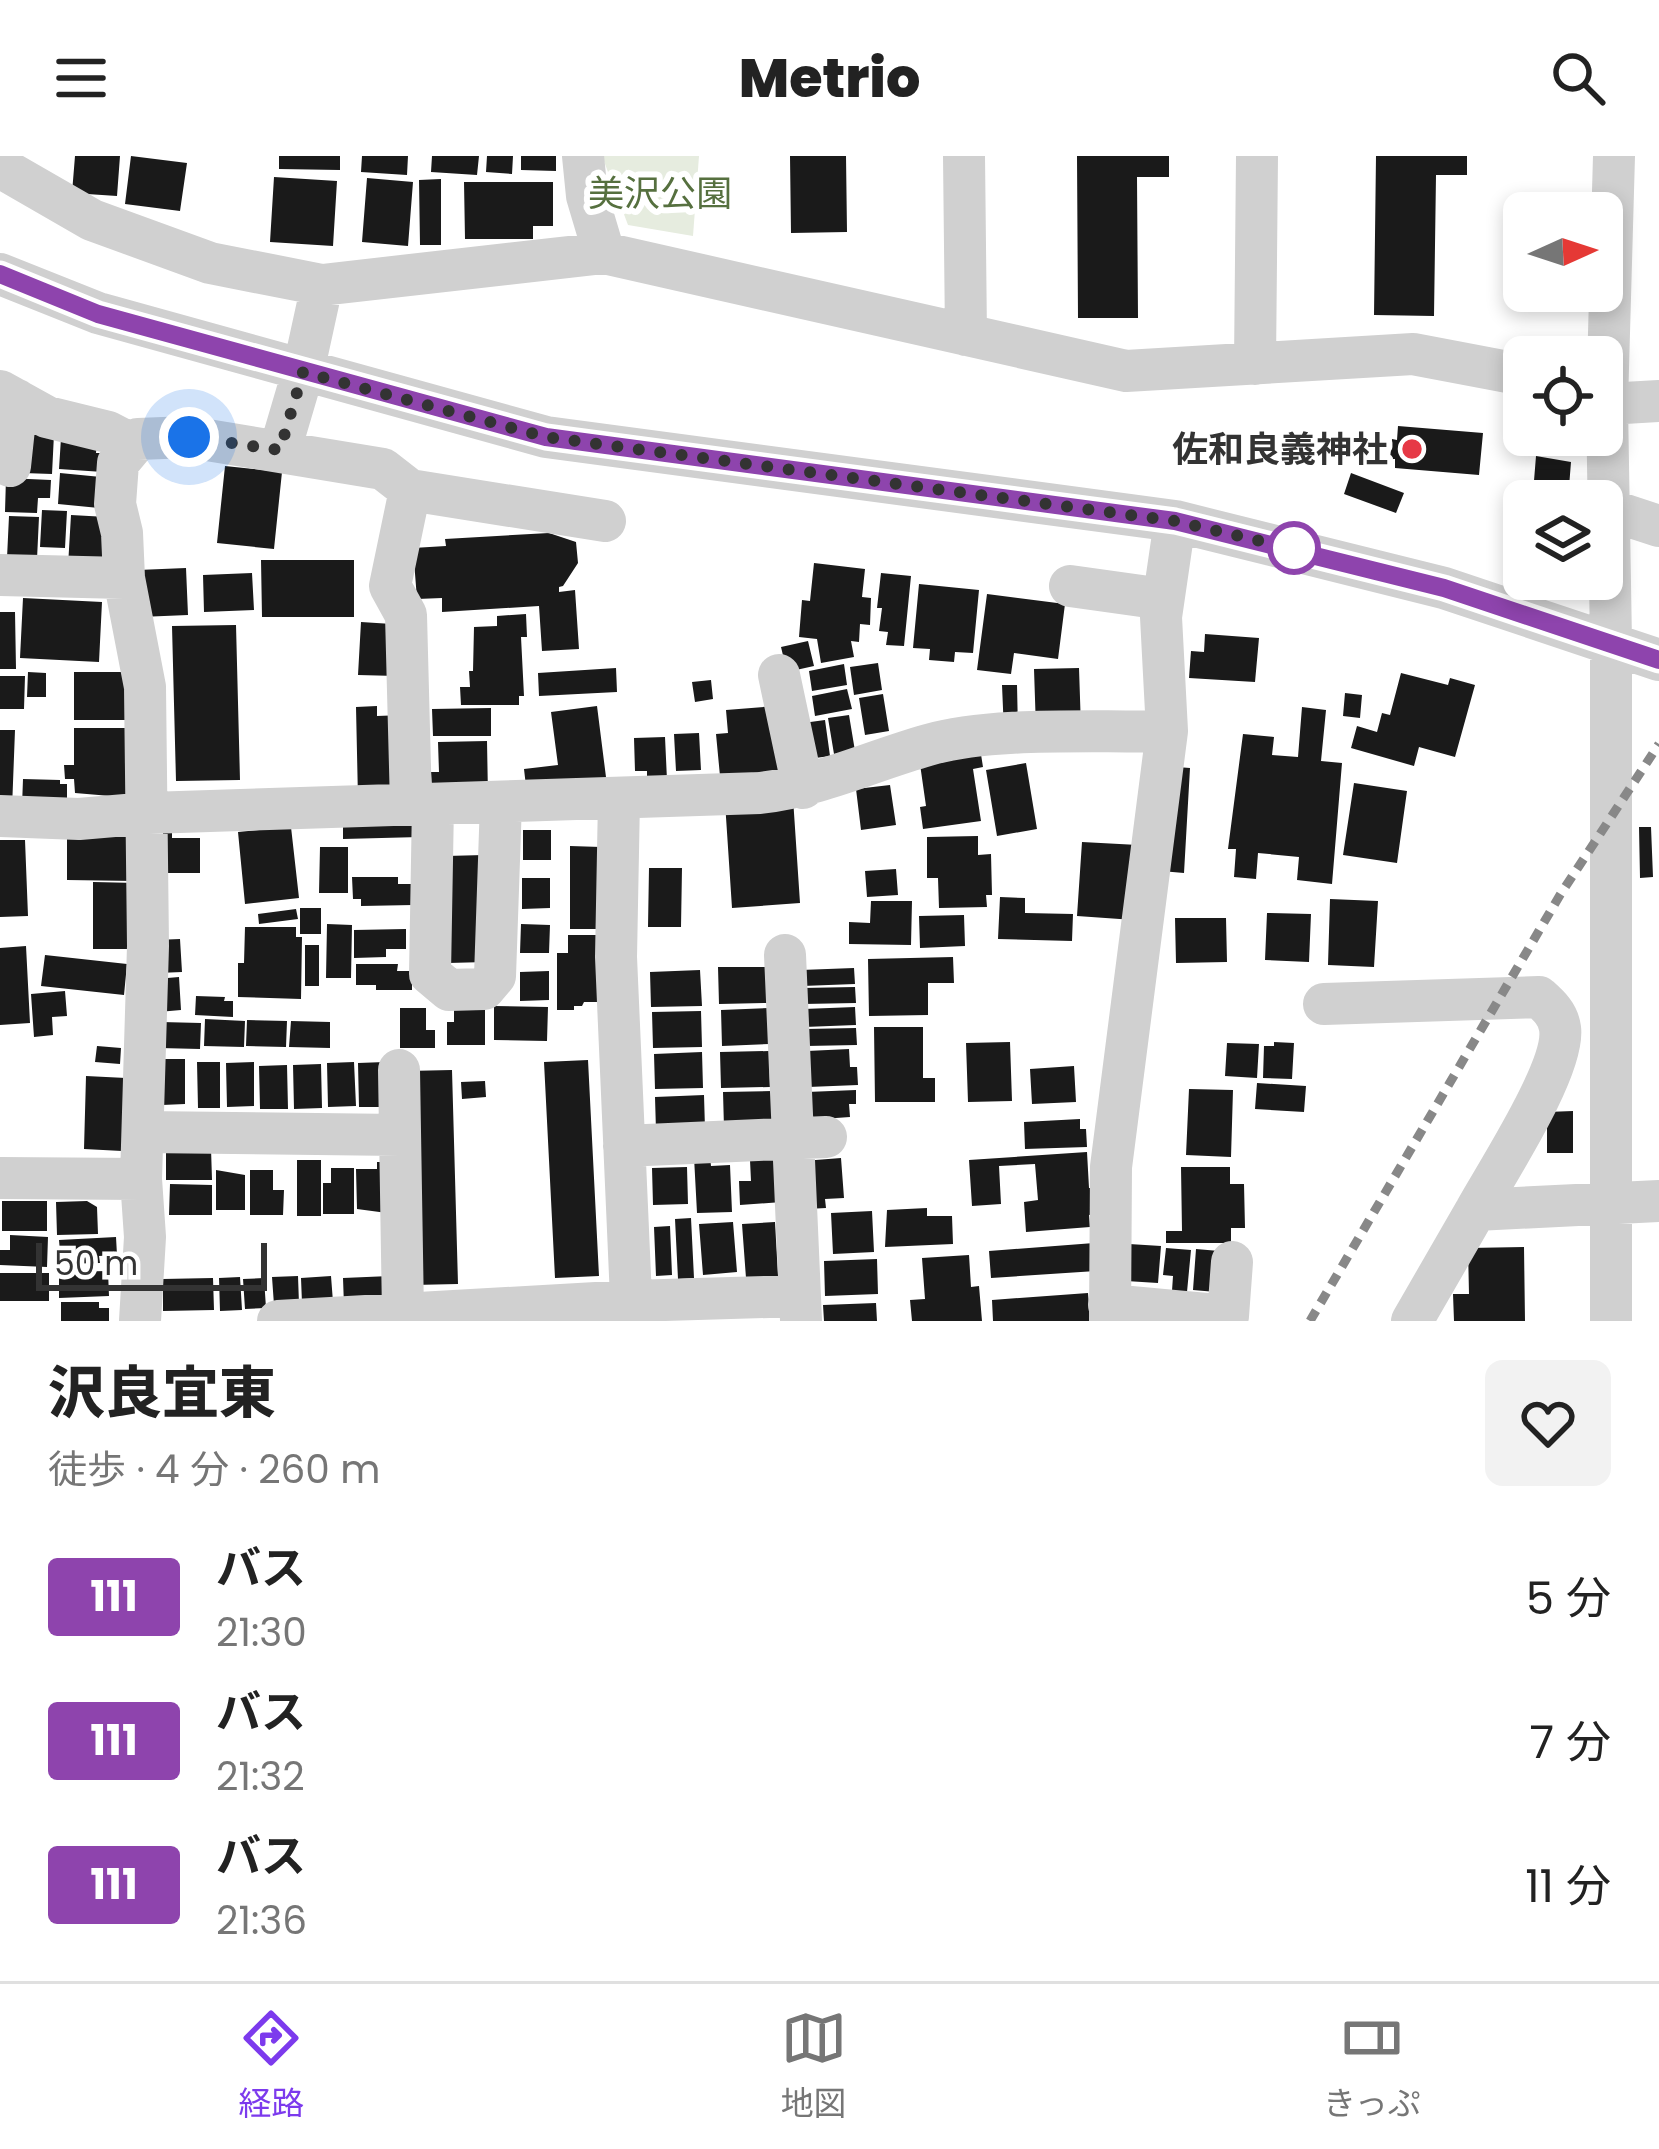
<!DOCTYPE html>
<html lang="ja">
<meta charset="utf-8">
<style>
:root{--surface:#fff;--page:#f2f2f2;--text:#222;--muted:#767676;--line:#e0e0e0;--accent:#7c3aed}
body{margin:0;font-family:Poppins,"Noto Sans JP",sans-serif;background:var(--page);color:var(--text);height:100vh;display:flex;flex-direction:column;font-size:45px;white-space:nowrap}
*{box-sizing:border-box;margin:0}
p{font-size:39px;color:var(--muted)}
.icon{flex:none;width:66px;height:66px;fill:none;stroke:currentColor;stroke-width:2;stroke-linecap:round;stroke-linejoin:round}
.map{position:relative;height:1165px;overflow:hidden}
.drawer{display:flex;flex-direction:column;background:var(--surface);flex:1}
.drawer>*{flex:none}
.badge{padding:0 24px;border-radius:9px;font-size:42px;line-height:78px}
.needle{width:78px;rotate:87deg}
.controls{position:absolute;left:1503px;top:36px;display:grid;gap:24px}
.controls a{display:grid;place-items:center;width:120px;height:120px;border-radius:18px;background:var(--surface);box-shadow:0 6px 18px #0003;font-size:60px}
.scale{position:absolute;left:36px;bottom:30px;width:231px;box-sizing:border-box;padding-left:12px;border:6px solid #333;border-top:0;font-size:33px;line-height:42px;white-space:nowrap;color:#333;-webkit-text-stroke:9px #fff;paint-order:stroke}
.you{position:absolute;width:60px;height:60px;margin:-30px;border:9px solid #fff;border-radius:50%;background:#1a73e8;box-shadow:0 0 0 18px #1a73e833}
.map>.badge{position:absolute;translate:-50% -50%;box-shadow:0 0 0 6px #fff}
.round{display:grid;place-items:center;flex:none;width:126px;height:126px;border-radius:18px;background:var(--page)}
.overview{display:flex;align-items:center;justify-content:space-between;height:204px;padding:0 48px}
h1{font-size:57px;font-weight:800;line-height:90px}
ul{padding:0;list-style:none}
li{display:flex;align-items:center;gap:36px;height:144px;padding:0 48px}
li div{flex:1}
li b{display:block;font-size:45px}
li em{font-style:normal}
li .badge{min-width:132px;font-weight:700;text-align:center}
header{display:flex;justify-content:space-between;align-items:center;height:156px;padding:0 48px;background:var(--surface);font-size:54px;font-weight:800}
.tab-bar{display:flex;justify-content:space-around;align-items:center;height:168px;border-top:3px solid var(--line);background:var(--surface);font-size:33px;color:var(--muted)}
.tab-bar a{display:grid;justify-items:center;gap:6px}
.tab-bar .current{color:var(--accent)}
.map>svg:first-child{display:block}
.green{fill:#e6ecdf}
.building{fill:#1a1a1a}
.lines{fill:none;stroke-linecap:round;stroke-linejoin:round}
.minor{stroke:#d0d0d0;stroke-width:42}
.rail{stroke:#888;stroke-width:9;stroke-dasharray:12 9;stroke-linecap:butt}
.line-casing{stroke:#fff;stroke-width:27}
.line{stroke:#8e44ad;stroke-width:18}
.walk{stroke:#333;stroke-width:12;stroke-dasharray:0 21.6}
.poi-dot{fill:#e63946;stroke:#fff;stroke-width:4.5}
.stop-dot{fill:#fff;stroke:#8e44ad;stroke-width:6}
.labels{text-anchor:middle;stroke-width:12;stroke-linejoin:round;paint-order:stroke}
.park-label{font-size:36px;fill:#56703f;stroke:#fff}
.poi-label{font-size:36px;font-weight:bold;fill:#333;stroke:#fff;text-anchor:end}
</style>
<header><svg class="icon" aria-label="menu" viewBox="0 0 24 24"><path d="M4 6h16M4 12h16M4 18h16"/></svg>Metrio<svg class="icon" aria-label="search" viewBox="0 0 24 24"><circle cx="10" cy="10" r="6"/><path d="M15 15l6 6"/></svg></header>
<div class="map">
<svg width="1659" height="1165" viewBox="0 0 1659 1165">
<rect width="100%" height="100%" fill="#fff"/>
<path class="green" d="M602,0H699L693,80L628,69Z"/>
<path class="building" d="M75,0H120L117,40L72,37Z
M131,0L187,7L180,55L125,48Z
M279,0H340V14L279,13Z
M362,0H408L407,19L361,16Z
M432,0H479L477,19L431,16Z
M487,0H513L512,18L486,16Z
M521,0H556V15L521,14Z
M790,0H846L847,76L791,77Z
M1077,0H1169V21H1137L1138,162H1078Z
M1376,0H1467V19H1436L1434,160L1374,159Z
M274,21L337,25L333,90L270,86Z
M367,22L413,26L408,90L362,86Z
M441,23V89H420L419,24Z
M464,26H553V70H533V83H465Z
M1398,270L1483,277L1479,319L1395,312V303H1390L1392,283L1397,284Z
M24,277L54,278L52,318L23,317Z
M1540,279H1571L1570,291H1539Z
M61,282L97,285L96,297H105L103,316L59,313Z
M1536,300L1571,306L1569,331L1560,330L1559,339L1533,337Z
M225,310L282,316L274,393L217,387Z
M60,317L101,321L99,352L58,348Z
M1351,317L1404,337L1396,357L1344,338Z
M6,322L51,324L50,342H38L37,357L5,356Z
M42,354L67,355L65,392L40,391Z
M71,359L107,361L104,412L68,410Z
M9,360L39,361L37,403L7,402Z
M549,377L576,386L578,407L563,430L559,431V436L575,434L579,493L542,495L539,450L442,456V442L417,443L413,392L446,390L445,383Z
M261,404H354V461H262Z
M814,407L865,413L862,441L871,442L870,469L860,468L859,486L851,485L854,501L821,507L817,483L799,481L802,444L810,445Z
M186,412L188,459L140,461L138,414Z
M252,417L254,454L204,456L203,419Z
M881,417L911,420L904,490L886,489L888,476L879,475L882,452H877Z
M919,428L979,434L973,497L955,496L954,506L929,504L930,493L913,492Z
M987,438L1065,448L1058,503L1014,497L1011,518L977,514Z
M23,442L102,446L99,506L20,502Z
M0,456H15L16,513H0Z
M526,458L527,481H521L524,540H519V549H461L460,531H470L469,515H473L474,471L497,470V460Z
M361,466L392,468L397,520L358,519Z
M236,469L240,624L176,625L172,470Z
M1205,478L1259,482L1255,526L1189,522L1191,495L1204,496Z
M808,485L814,510L787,516L781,491Z
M878,507L882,534L854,539L850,511Z
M844,508L847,529L812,535L809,515Z
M616,512L617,536L539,540L538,517Z
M1079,512L1081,572L1036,573L1034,513Z
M28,516L46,517V541H27Z
M74,516H133L132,564H74Z
M1401,517L1448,529L1450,522L1475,529L1455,601L1419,591L1414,610L1351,592L1357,570L1377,576L1382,557L1390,559Z
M0,520H25L24,553H0Z
M711,524L713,543L695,546L692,526Z
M1002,529H1017L1018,575L1004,576Z
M847,533L852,553L815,560L812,540Z
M1345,537L1362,539L1360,562L1343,560Z
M883,538L889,575L865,579L859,542Z
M377,550V560L403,559L405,642L358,643L356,551Z
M597,550L607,629L527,639L524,613L558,609L551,556Z
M775,550L787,614L720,620L716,578L728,577L726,554Z
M1302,551L1326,554L1321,605L1342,607L1332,728L1297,724L1299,701L1258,697L1256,723L1234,721L1236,693H1228L1243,578L1274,581L1272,599L1298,601Z
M491,552V580H433L432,553Z
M849,559L855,595L834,598L828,562Z
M825,564L830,600L808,603L803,567Z
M74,572H125L134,642L75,637L74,623H65L64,609H74Z
M0,574H15L12,653L0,652Z
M699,577L701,614L676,615L674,578Z
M665,581L667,624L647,625V615H635L634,582Z
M487,585L488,641L432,634L431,616H439L438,586Z
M980,592L983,611L973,613L981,665L923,673L920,651L926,650L919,601Z
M1026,607L1037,673L997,680L986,614Z
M1177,611L1190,612L1184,717L1161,715Z
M23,623L60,624V628H67V651L22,650Z
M1354,627L1407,635L1397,707L1343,699Z
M890,629L896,669L861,674L856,633Z
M793,642L800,747L732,752L725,646Z
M420,659V681L343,683V660Z
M163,664H172V682H200V717H163Z
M67,670L135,671L136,725L67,724Z
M291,671L299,742L245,748L238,676Z
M1639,671H1651L1653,721L1640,722Z
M523,674H551V704H523Z
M978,680V699L991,698L992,739H986L987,751L939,752L938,722H927V681Z
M0,684H25L28,760L0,761Z
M1082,686L1138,689L1134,764L1077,760Z
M570,690L601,691L600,773H570Z
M320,691H348V737H319Z
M484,699L486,806L448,807L446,700Z
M649,712H682L681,771H648Z
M896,713L898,739L867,741L865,715Z
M352,721H398V728H413V749L361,750V743H353Z
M522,722H550V752L522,753Z
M93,726L137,727L138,793H93Z
M1000,741L1025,742V757L1073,758L1072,785L998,783Z
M1330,743L1378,745L1374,811L1328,809Z
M871,745H912L911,789L849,788V766L870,767Z
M300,752H321V778H300Z
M296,753L298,763L259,768L258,758Z
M1267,757L1311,758L1309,806L1265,804Z
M964,759L965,790L920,792L919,760Z
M1175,762H1226L1227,806L1176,807Z
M327,768L352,769L351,822H326Z
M521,768L550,769L549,797H520Z
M245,771H296V781H302L301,843L238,841V807H244Z
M406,773V793H386V801L354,802V774Z
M568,779H598V846H584L582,850H574V854H557V797H568Z
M180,783L182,816L158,817L156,784Z
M305,789H319V830H305Z
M26,790L30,867L0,869V792Z
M45,799L127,808L124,839L41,830Z
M953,801L954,827H928V859L869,860L868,803Z
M356,808H398L397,815H412V834H376V829H356Z
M718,811H767L768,847L719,848Z
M854,812L855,828L802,830L801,814Z
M700,814L702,850L651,851L650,816Z
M549,815V844L520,845V816Z
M179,821L181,854L158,856L156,823Z
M855,831L856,847L803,848L802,832Z
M65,835L67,860L52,861L53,879L34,881L31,838Z
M196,840L225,841L224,845H233V861L195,859Z
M454,848H485V889H447V866H454Z
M494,850L548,851L547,885L494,884Z
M855,851L856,869L804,871V853Z
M400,852H426V874H435V892H400Z
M769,852V888L722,890L721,854Z
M701,855L702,891L653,892L652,856Z
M205,863L245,865L244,891L204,890Z
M247,864L287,865L286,891L246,890Z
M291,865L330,866V892L289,891Z
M161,866L201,867L200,893L160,892Z
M874,871H923V922H935V946H875Z
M856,872L857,889L806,890V873Z
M1010,886L1012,945L968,946L966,887Z
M1274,886L1294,887L1292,923L1263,922L1264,890H1274Z
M1227,887L1259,888L1257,922L1225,920Z
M97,890L121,892L120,908L95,906Z
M849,893L850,911H857L858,929L808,931L807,895Z
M769,895L770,931L721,932L720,896Z
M702,896L703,932L655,933L654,898Z
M162,903H185V948L162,949Z
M588,904L599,1120L555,1122L544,906Z
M197,906H220V952H198Z
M254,906V950L227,951L226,907Z
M354,906L356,950L328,951L327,907Z
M385,906L387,951H359L358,907Z
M321,908L322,952L294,953L293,909Z
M287,909L288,953H260L259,910Z
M1074,910L1076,946L1032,948L1030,913Z
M452,914L458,1128L413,1129L407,915Z
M86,920L126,922L122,995L84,993Z
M485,925L486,941L462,943L461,926Z
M1257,927L1306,930L1304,956L1255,953Z
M1189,933L1233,934L1231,1001L1186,999Z
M856,934V948H849L850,961L808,964L807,936Z
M772,935L773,971L724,972L723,936Z
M704,939L705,973L656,975L655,941Z
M1573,955V997H1547V956Z
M1080,963V973H1086L1087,991L1025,993L1024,966Z
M166,992H211L212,1024H166Z
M1087,996L1089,1032H1095L1096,1058L1089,1059L1090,1071L1026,1076L1024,1046L1038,1044L1035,1008L999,1010L1001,1048L972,1050L969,1004Z
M710,1000L711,1010L730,1009L732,1056L697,1057L694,1001Z
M779,1002L782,1046L740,1049L739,1025H751L750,1004Z
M841,1002L844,1042L825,1043L826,1052L807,1053L803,1005Z
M297,1004H321V1060H297Z
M377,1006H385L387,1057L357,1053L356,1013H377Z
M687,1011L688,1048L653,1049L652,1012Z
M1181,1011H1230V1028H1244L1245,1072H1231V1087H1166V1075H1182Z
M331,1012H354V1058H323V1027H331Z
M216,1014L245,1019V1054H216Z
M250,1014H273V1034H284L283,1059H250Z
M170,1028L212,1029V1059H169Z
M2,1045H47V1075H2Z
M87,1045L97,1051L98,1078L57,1079L56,1046Z
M927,1052V1060H952L953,1088L885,1091L887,1054Z
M872,1055L874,1096L833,1098L831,1057Z
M691,1062L694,1122L678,1123L675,1063Z
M733,1066L737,1116L703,1119L699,1068Z
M775,1066L778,1120L746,1122L742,1068Z
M670,1070L672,1119L656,1120L654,1071Z
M10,1079L48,1081L47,1111L0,1109V1094H10Z
M116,1081L117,1099L99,1100L100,1107L61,1108L59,1084Z
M1094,1087L1096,1115L991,1122L989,1095Z
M1129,1088L1161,1090L1158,1127L1126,1125Z
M1524,1091L1525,1165H1454L1453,1138H1469L1468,1092Z
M1166,1092L1191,1094L1187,1136L1172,1135L1173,1120L1163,1119Z
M1196,1093L1219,1095L1216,1136L1193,1134Z
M969,1099L971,1131L979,1130L982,1165H912L910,1144L925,1143L922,1102Z
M877,1103L878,1138L825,1140L824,1105Z
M108,1115L109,1140L59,1142V1116Z
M0,1117H49V1145H0Z
M298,1120L299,1148L274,1149L272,1121Z
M331,1120L333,1146L302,1147L301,1122Z
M390,1120L392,1147L344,1150L343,1122Z
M240,1121L242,1154L220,1155L219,1122Z
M213,1122L214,1154L163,1155V1123Z
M264,1122L266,1152L245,1153L243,1123Z
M1088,1137L1090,1165H993L992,1144Z
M61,1146H99V1152H109V1165H61Z
M876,1147L877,1165H824L823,1149Z"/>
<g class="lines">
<path class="minor" d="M583,0L587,40L604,97
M964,0L966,179
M0,11L92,64L210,107L322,129L604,97L1126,215L1413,198L1524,219
M0,118L98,157L546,281L1175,365L1444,432L1659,504
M1255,208L1257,0
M0,235L47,261L108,276L133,289
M1607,248L1659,245
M280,294L303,216L322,129
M10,310L17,244
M410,334L605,365
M1607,353L1659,370
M0,419L124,422
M1070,430L1163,443
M779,519L803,632
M619,643L616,801L632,1165
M433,648L430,818L449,834L484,833L495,820L501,646
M0,660L79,663L149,657L760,637C820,630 871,605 928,589C993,570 1098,577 1167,575
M785,799L801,1164
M1324,848L1539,841C1549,850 1558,858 1560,872C1566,911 1497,1016 1476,1054
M399,914L403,1158
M143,976L400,979
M624,990L826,981
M0,1022L141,1023L145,1081L140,1165
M141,1023L148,790L145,531L124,422L122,377L115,348L118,307L138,283L189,281L383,313L410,334L390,430L406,459L411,649
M1109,1149L1228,1160L1232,1106
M278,1165L631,1145L800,1140
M1110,1165L1111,1011L1167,575L1161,461L1175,365
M1412,1165L1476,1054L1659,1045
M1611,1165V486L1607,248L1614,0"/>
<path class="rail" d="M1310,1165L1560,739L1659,588"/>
</g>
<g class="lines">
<defs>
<path id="line" d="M0,118L98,158L546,281L1175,365L1444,432L1659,504"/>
</defs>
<use href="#line" class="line-casing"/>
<use href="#line" class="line"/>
<path class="walk" d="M189,281L280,294L303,216L546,281L1175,365L1311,397L1294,392"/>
</g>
<circle class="poi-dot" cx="1412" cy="293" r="12"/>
<circle class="stop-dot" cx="1294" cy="392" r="24"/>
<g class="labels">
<g class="park-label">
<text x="660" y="50">美沢公園</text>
</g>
<g class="poi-label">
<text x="1388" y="306">佐和良義神社</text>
</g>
</g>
</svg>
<div class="controls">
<a><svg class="needle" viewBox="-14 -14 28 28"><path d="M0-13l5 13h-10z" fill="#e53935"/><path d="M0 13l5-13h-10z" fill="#767676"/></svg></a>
<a><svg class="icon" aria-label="locate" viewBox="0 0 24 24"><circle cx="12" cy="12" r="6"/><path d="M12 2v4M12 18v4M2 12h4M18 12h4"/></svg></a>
<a><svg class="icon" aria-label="layers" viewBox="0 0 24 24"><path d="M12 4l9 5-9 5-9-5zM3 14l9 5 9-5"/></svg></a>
</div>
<div class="scale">50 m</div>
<div class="you" style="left:189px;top:281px"></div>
</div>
<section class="drawer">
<div class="overview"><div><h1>沢良宜東</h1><p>徒歩 · 4 分 · 260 m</p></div><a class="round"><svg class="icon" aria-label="heart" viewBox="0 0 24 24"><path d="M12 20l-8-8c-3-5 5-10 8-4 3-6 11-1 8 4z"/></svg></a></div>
<ul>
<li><span class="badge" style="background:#8e44ad;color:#fff">111</span><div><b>バス</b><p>21:30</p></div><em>5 分</em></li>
<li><span class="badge" style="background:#8e44ad;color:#fff">111</span><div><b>バス</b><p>21:32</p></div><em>7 分</em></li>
<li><span class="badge" style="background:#8e44ad;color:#fff">111</span><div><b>バス</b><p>21:36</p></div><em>11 分</em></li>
</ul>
</section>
<nav class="tab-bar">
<a class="current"><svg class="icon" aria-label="directions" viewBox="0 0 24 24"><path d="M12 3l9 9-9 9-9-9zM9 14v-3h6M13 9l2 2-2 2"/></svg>経路</a>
<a><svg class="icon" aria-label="map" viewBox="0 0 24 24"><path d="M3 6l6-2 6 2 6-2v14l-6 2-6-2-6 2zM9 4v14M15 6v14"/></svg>地図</a>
<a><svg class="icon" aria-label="tickets" viewBox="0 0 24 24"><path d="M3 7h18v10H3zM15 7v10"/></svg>きっぷ</a>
</nav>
